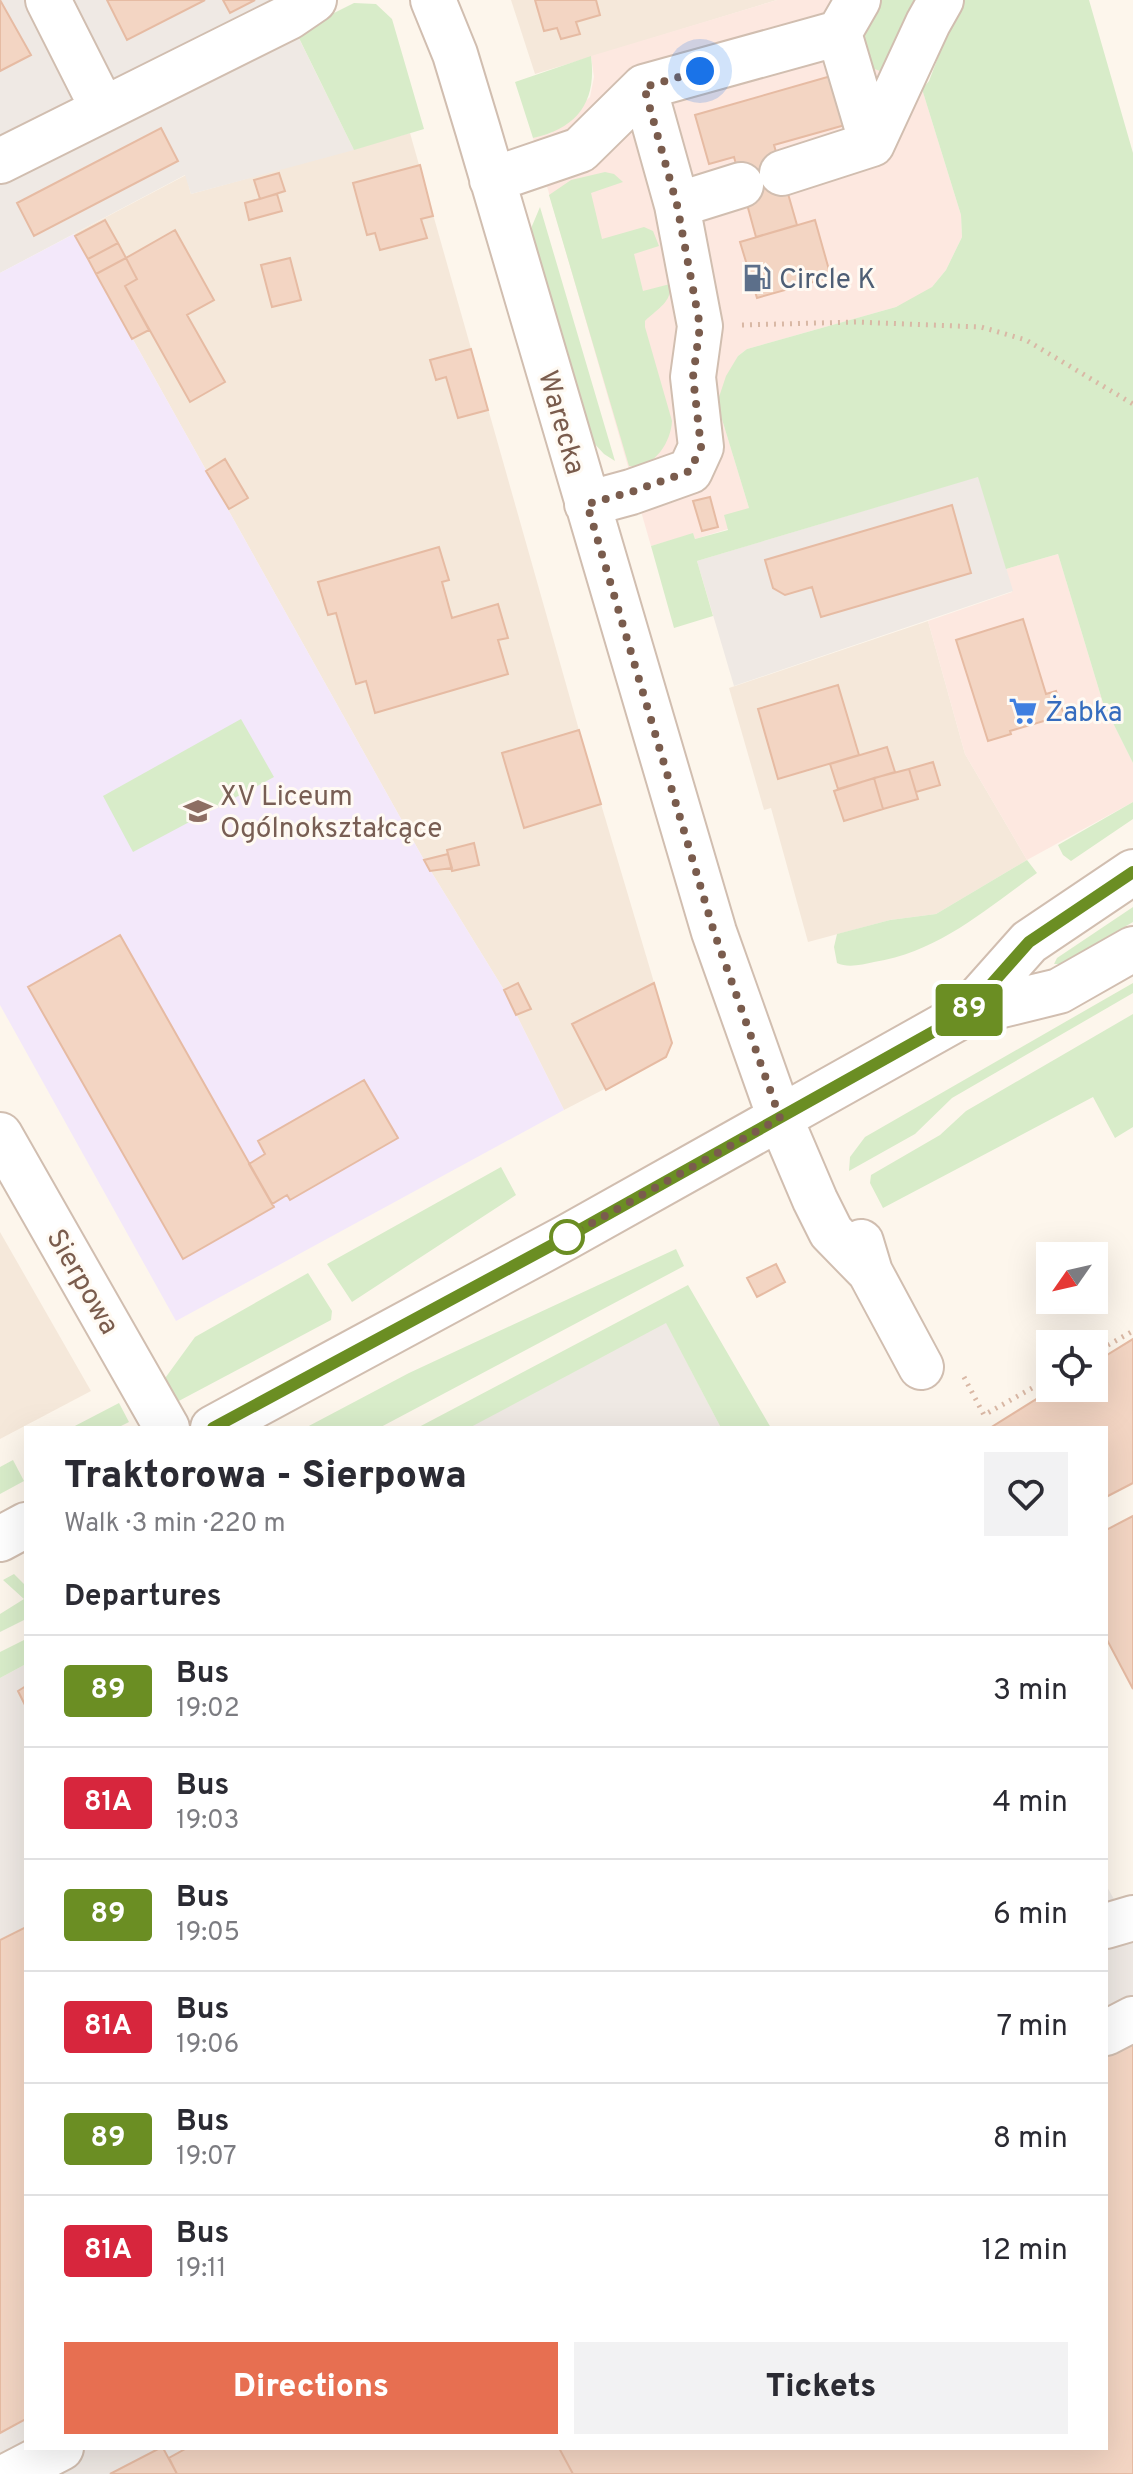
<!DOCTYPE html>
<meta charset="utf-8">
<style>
:root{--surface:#fff;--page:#f2f2f3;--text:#2b2b33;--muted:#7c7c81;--line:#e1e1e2;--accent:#e76f51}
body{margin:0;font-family:Overpass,sans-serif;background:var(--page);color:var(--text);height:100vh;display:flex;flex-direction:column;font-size:30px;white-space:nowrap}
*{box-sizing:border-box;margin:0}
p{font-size:26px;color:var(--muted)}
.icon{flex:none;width:44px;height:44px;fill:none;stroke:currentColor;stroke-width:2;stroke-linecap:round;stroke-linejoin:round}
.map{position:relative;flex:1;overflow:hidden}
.drawer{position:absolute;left:24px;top:1426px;width:1084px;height:1024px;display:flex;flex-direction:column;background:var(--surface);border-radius:0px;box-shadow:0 8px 32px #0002}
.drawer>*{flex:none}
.badge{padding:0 16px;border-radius:6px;font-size:28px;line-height:52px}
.needle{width:52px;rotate:236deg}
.tools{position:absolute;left:1036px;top:1242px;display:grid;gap:16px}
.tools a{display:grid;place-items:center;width:72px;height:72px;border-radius:0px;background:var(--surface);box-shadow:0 8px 32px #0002;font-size:40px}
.you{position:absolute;width:40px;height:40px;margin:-20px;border:6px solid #fff;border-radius:50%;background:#1a73e8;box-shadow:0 0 0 12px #1a73e833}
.map>.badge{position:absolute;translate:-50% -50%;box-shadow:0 0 0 4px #fff}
h2{padding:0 40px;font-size:30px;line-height:72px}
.round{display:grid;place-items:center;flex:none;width:84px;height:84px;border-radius:0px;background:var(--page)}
.overview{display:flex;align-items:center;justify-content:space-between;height:136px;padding:0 40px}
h1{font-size:38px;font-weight:800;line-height:60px}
.primary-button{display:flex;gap:16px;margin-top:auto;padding:16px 40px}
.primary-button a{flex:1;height:92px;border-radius:0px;background:var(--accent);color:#fff;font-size:32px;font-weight:800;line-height:92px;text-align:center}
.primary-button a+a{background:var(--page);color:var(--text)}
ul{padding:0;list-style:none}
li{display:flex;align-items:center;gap:24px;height:112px;padding:0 40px;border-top:2px solid var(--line)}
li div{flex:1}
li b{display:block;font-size:30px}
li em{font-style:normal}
li .badge{min-width:88px;font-weight:700;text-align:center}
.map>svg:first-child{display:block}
.residential{fill:#f5e8da}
.commercial{fill:#fde8e0}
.industrial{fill:#efe9e4}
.education{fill:#f3e8fa}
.green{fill:#d8ecc9}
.building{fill:#f3d5c3;stroke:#e6bba3;stroke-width:2}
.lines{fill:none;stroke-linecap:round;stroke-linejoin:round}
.minor-casing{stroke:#d1beb0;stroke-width:48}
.path{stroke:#d9b8a5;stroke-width:5;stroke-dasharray:2 6;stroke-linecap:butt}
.minor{stroke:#fff;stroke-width:44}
.line-casing{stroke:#fff;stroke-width:18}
.line{stroke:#6b8e23;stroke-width:12}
.walk{stroke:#7a5c4d;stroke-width:8;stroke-dasharray:0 14.4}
.stop-dot{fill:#fff;stroke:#6b8e23;stroke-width:4}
.labels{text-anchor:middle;stroke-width:6;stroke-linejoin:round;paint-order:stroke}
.service-label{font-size:28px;fill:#4e5e75;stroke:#fffaf3;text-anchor:start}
.street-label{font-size:28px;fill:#7a5c4d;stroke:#fffaf3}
.shop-label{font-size:28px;fill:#366cbe;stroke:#fffaf3;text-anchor:start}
.education-label{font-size:28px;fill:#785e54;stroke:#fffaf3;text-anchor:start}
</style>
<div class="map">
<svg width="1133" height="2474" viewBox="0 0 1133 2474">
<rect width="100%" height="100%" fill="#fdf6ec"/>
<path class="residential" d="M511,0H777L535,74Z
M410,133L579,730L672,1043L666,1057L564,1110L504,990L424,860L74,234L186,175L191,194Z
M928,621L965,754L1027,860L936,914L890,920L808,942L771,808L764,810L729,688Z
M0,1232L91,1391L0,1439Z"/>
<path class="commercial" d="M777,0H843L866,65L922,89L961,215L962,237L946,270L932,287L919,296L896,307L747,349L738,356L717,403L749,508L728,529L695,539L693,534L651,546L533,138L551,133L590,97L594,77L591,56Z
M1058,554L1103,703L1133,763V802L1027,860L965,754L928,621L1012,592L1006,569Z"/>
<path class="industrial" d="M0,0H280L354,150L191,194L185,175L0,273Z
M979,476L1013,591L734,686L697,561Z
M666,1322L721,1428H462Z
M26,1664V2448H1106V1885L1133,1933V2474H0V1678Z"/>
<path class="education" d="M74,234L424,860L504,990L564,1110L176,1321L0,1005V273Z"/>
<path class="green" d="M872,0H922L880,71L866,66L859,27Z
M960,0H1089L1133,153V763L1103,703L1058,554L1006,569L978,477L697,561L713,616L674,628L651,546L693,533L695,539L728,530L724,515L749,508L717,403L726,376L738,356L747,349L896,307L932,287L946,270L962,237L961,215L922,89L929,81Z
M354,3L376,4L392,19L424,129L354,150L296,32Z
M591,56C597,101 578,128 533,138L515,82Z
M605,172L614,174L623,182L591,193L602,239L644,227L653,231L659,246L634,254L643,291L670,284C673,302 656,310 645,321V327L672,421C671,443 653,470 629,466L549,195L571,180Z
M540,207L615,461L604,454L592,441L530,242L532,226Z
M241,719L274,777L133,852L103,796Z
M1133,802V819L1071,861L1063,855L1058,845Z
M1027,860L1037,873C983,911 940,951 874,962C862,965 847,968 837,963L834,947L837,934L890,920L936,914Z
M1133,907V922L1060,964H1054L1057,958Z
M1133,983V993L952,1098L915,1134L849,1171L850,1157L865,1137Z
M1133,1014V1127L1115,1138L1093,1097L883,1208L870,1183L871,1175L940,1135L966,1111Z
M501,1167L516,1195L352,1302L327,1264Z
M676,1249L684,1266L379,1428H305L409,1373Z
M308,1273L332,1311L331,1320L175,1403L163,1381L195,1337Z
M688,1285L771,1428H721L666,1323L469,1428H417Z
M119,1403L129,1422L117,1428H71Z
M13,1460L24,1481L0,1494V1467Z
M14,1574L26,1586V1619L0,1632V1614L24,1599L3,1580Z
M26,1639V1664L0,1678V1652Z"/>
<path class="building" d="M0,0L31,55L0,71Z
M107,0H205L127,40Z
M223,0H255L230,13Z
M535,0H596L600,15L576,22L580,34L561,39L557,28L544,31Z
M831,76L845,125L774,145L797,225L756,237L734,157L709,164L695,115Z
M161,128L178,161L34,236L17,203Z
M420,165L433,216L421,219L427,238L380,250L375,233L367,235L353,183Z
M279,173L285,191L260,199L254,180Z
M277,194L282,211L249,220L245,203Z
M105,220L118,243L88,259L75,236Z
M815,220L831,277L757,298L740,242Z
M175,230L214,300L187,315L225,382L190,402L125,286L137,279L126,258Z
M118,243L126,258L96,274L88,259Z
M126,258L137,279L125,286L149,330L132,339L96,274Z
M290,258L301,300L272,307L261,265Z
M471,349L488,410L458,418L446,377L436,380L430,360Z
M225,459L248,498L229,509L206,471Z
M710,497L718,527L702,531L693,501Z
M952,505L971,573L821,617L812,587L785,595L773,588L765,560Z
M439,547L449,580L442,582L452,618L498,604L508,638L498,640L508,674L375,713L366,681L356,684L336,613L328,615L318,582Z
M1023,619L1046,694L1056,691L1064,715L1010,731L1011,734L988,741L956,640Z
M838,685L859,755L778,779L758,709Z
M579,730L601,804L524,828L502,753Z
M887,747L895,772L838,789L830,764Z
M933,762L940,785L916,792L909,769Z
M909,769L918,799L883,809L874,778Z
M874,778L883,809L844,821L834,791Z
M474,843L479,865L452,871L447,850Z
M448,854L452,868L430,871L424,860Z
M120,935L274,1207L183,1259L28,987Z
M518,983L531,1009L516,1015L504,990Z
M654,983L672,1043L666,1057L606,1090L572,1024Z
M364,1080L398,1138L290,1200L287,1195L272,1204L249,1164L265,1154L258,1141Z
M776,1264L785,1282L757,1297L747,1278Z
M1133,1339V1483L1106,1497V1428H990L1054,1388H1094V1363Z
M1133,1516V1689L1106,1638V1530Z
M26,1686V1707L18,1691Z
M26,1927V2419L0,2433V1940Z
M1133,2042V2474H573L559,2448H1106V2056Z
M160,2448H163L177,2474H110Z
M187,2448H559L573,2474H177L169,2458Z"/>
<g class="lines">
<defs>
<path id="minor" d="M48,0L103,109
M433,0L455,54L478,130L714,932L780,1118L815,1200L831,1232L870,1272
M839,33L872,144
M0,161L289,17L314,0
M782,173L872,144L928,23L941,0
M492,180L580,150L644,87L839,33L858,0
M677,205L741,185
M587,504L631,492L690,471L701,447L693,377L700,326L677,205L644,87
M965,1014L1029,942L1133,872
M0,1135L167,1428
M861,1242L870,1272L921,1367
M213,1428L567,1237L965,1014L1059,991L1133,949
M0,1539L26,1525
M1106,1926L1133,1918
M1106,2033L1133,2019
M11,2474L61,2448"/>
</defs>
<use href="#minor" class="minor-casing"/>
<path class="path" d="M742,325L856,322L981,327L1026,340L1133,404
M1094,1353L1133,1331
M964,1377L984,1415L1050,1378"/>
<use href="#minor" class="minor"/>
</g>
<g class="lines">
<defs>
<path id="line" d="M213,1428L567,1237L965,1014L1029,942L1133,872"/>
</defs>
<use href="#line" class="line-casing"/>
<use href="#line" class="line"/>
<path class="walk" d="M567,1237L780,1118L714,932L587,504L631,492L690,471L701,447L693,377L700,326L677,205L644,87L700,71"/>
</g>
<defs>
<symbol id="fuel-bare" viewBox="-9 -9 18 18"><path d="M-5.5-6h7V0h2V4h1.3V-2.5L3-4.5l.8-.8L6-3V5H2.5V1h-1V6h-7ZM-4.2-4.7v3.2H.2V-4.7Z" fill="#5c6f8a" stroke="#fffaf3" stroke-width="2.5" paint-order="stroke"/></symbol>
<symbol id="supermarket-bare" viewBox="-9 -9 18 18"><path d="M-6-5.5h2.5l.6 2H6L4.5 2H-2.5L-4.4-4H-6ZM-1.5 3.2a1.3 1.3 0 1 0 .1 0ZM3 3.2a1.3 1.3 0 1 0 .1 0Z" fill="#3f7fe0" stroke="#fffaf3" stroke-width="2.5" paint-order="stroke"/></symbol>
<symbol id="school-bare" viewBox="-9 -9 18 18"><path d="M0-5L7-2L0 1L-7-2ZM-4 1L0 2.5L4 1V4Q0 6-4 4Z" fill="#8d6e63" stroke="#fffaf3" stroke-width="2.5" paint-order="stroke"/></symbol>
</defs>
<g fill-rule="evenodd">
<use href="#fuel-bare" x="737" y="258" width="40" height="40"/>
<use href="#supermarket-bare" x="1003" y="691" width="40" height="40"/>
<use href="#school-bare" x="178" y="791" width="40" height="40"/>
</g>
<circle class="stop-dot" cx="567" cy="1237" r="16"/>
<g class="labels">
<g class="service-label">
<text x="779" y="288">Circle K</text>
</g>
<g class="street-label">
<text transform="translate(563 422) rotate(74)" y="10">Warecka</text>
<text transform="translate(84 1281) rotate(60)" y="10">Sierpowa</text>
</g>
<g class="shop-label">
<text x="1045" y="721">Żabka</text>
</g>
<g class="education-label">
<text x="220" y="805">XV Liceum<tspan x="220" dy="32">Ogólnokształcące</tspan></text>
</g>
</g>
</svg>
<div class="tools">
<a><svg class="needle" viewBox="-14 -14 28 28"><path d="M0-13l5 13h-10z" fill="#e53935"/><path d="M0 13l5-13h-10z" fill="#7c7c81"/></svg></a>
<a><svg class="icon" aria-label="locate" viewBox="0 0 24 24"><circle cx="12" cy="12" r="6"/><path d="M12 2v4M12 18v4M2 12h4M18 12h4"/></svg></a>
</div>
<div class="you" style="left:700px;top:71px"></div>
<b class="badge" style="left:969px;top:1010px;background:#6b8e23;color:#fff">89</b>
<section class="drawer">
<div class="overview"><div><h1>Traktorowa - Sierpowa</h1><p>Walk · 3 min · 220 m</p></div><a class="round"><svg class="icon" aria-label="heart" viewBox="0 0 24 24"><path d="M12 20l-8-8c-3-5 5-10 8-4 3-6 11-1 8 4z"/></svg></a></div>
<h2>Departures</h2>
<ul>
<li><span class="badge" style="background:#6b8e23;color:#fff">89</span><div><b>Bus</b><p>19:02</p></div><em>3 min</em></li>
<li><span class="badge" style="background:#d7263d;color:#fff">81A</span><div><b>Bus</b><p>19:03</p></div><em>4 min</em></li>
<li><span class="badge" style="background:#6b8e23;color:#fff">89</span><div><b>Bus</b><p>19:05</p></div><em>6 min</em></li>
<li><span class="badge" style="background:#d7263d;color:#fff">81A</span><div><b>Bus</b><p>19:06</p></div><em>7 min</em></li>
<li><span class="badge" style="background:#6b8e23;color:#fff">89</span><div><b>Bus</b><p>19:07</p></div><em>8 min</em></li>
<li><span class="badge" style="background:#d7263d;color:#fff">81A</span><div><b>Bus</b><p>19:11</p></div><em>12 min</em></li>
</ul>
<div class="primary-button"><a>Directions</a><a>Tickets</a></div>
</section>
</div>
